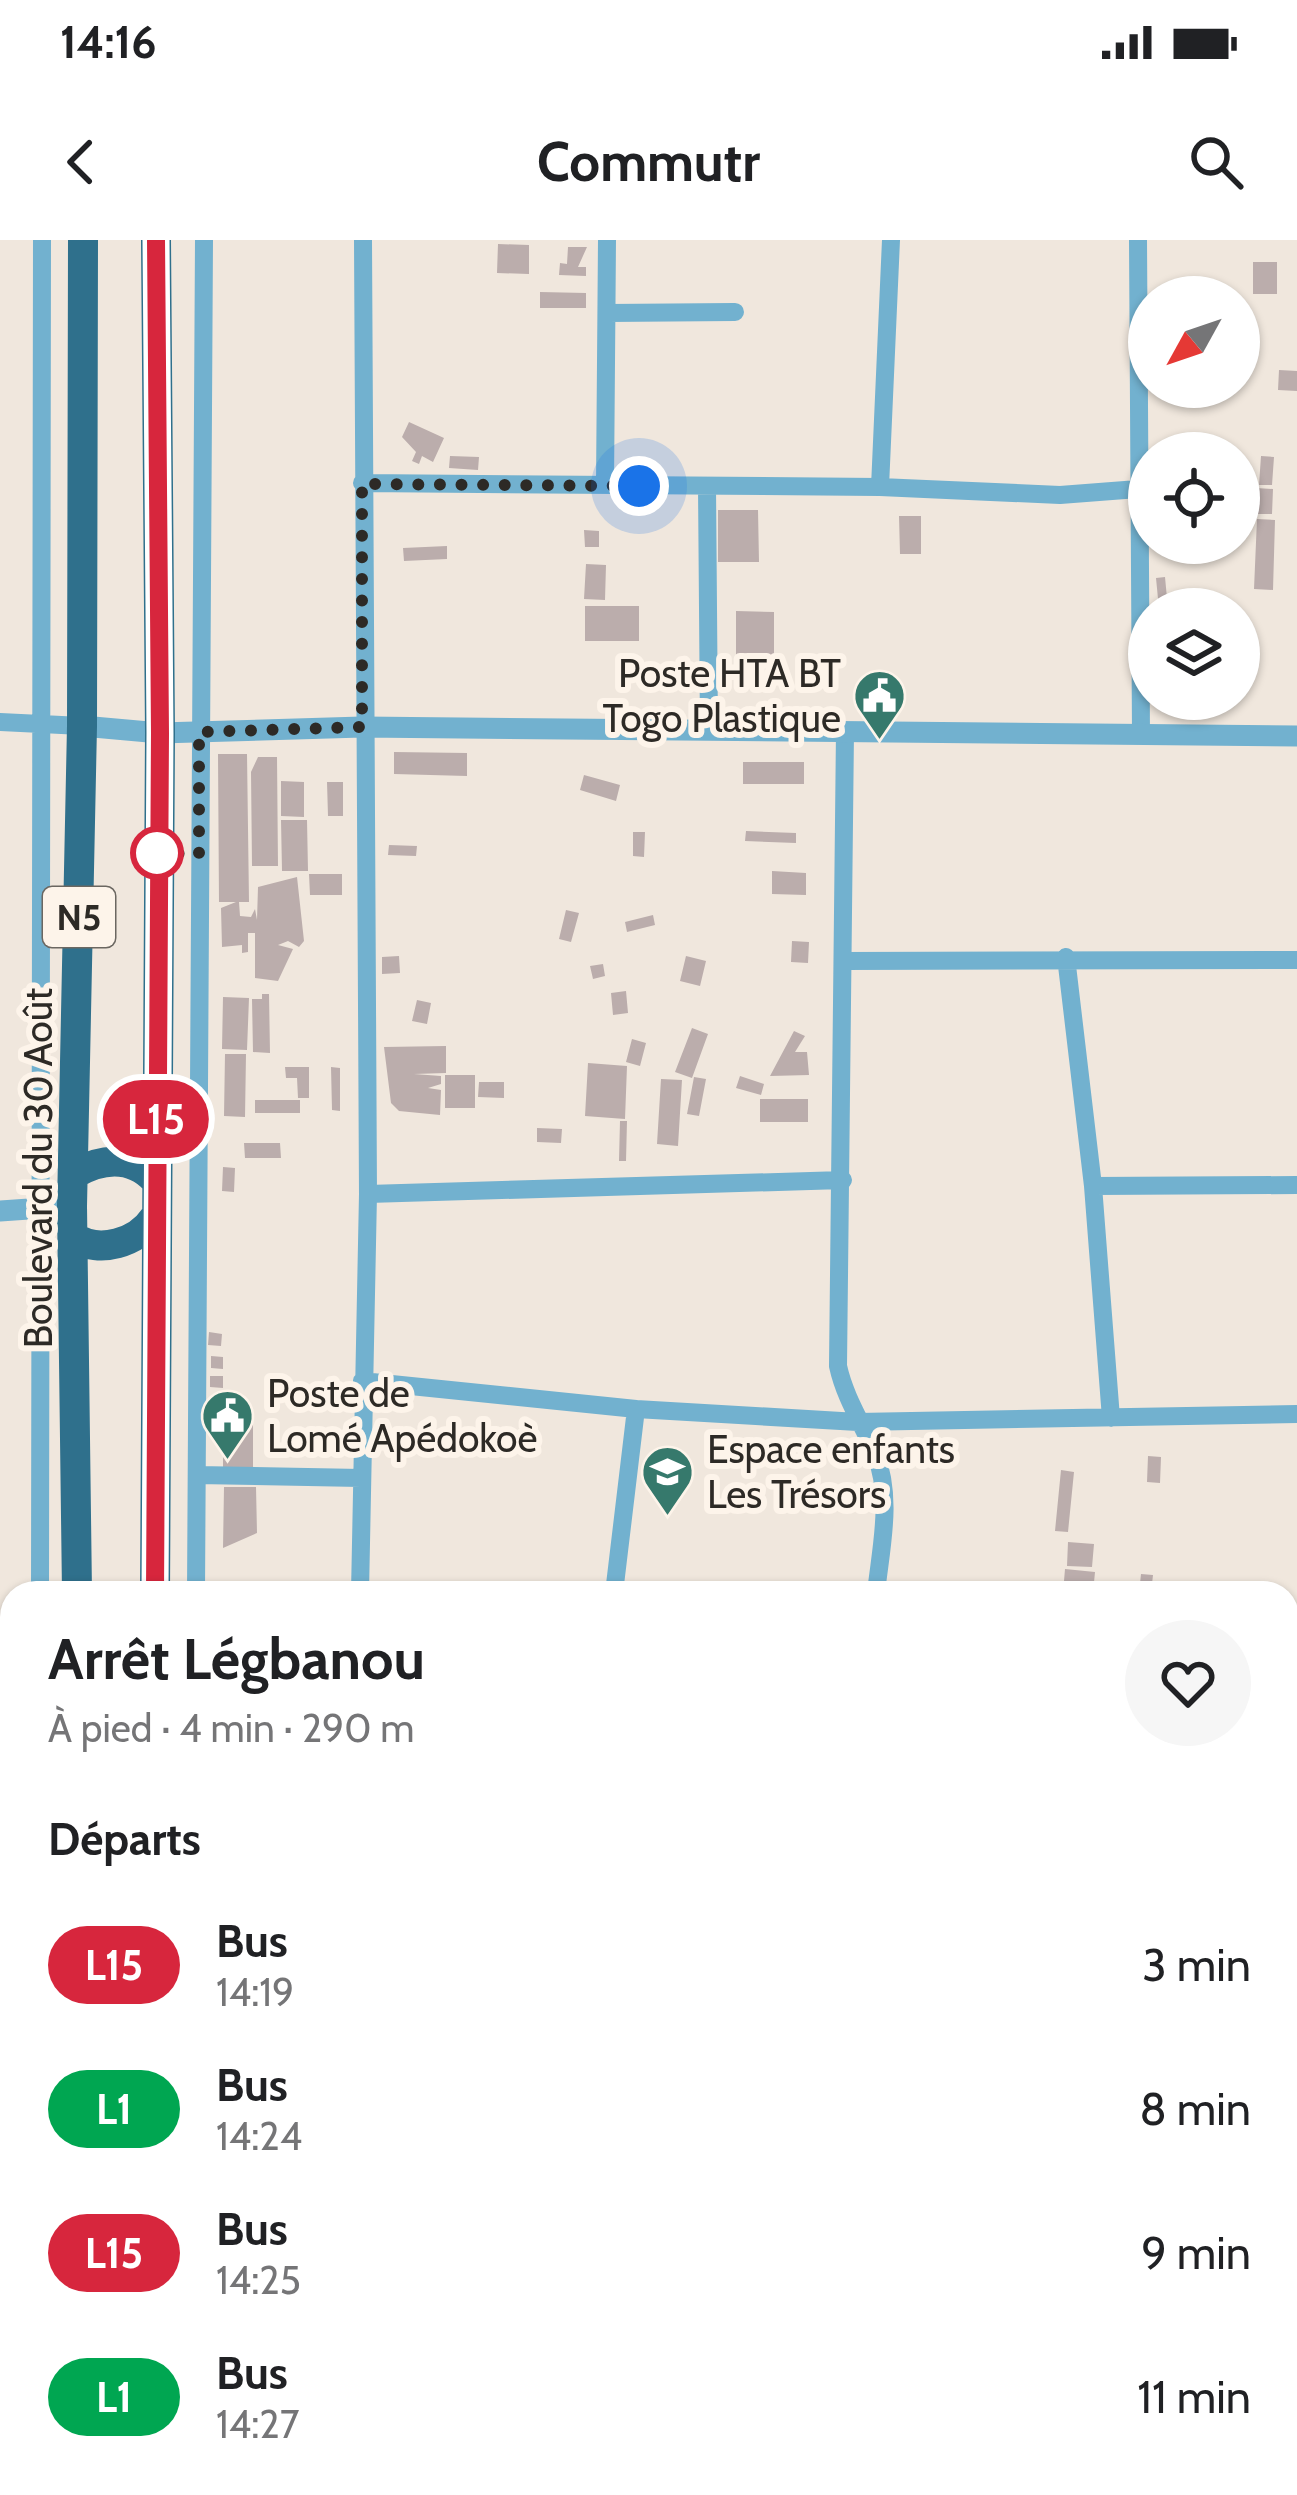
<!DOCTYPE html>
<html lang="fr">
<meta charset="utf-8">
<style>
:root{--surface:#fff;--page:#f6f6f6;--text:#202124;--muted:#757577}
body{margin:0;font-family:Cabin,sans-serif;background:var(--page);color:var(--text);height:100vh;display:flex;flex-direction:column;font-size:45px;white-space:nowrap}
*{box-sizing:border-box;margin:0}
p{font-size:39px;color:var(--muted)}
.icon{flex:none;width:66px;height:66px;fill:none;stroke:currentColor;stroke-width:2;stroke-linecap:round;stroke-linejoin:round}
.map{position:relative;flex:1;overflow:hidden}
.details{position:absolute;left:0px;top:1341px;width:1299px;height:915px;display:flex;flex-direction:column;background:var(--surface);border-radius:36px 36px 0 0;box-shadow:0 3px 9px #0004}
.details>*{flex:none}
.badge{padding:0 24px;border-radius:39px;font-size:42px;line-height:78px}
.needle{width:78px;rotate:230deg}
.buttons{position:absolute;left:1128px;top:36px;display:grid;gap:24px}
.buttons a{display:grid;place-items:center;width:132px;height:132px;border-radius:50%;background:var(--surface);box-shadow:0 3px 9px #0004;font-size:60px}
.you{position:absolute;width:60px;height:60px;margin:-30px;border:9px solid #fff;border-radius:50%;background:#1a73e8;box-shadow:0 0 0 18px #1a73e833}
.map>.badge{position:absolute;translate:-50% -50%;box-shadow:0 0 0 6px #fff}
h2{padding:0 48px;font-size:45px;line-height:108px}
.round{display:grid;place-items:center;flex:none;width:126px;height:126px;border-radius:63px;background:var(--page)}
.overview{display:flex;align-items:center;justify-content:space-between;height:204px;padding:0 48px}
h1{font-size:57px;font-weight:800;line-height:90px}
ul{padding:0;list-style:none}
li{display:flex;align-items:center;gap:36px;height:144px;padding:0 48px}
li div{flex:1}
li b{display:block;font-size:45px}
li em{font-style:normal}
li .badge{min-width:132px;font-weight:700;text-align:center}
.status{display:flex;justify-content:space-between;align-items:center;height:84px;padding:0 60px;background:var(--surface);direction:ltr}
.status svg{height:33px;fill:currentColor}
header{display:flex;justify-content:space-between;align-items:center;height:156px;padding:0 48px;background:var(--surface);font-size:54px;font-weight:800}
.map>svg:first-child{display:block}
.building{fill:#bbadac}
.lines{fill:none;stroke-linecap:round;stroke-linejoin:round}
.minor{stroke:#72b1cf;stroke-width:18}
.tertiary{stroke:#72b1cf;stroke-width:21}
.trunk{stroke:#2f708c;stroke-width:30}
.line-casing{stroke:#fff;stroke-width:27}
.line{stroke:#d7263d;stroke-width:18}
.walk{stroke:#2d2a26;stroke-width:12;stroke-dasharray:0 21.6}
.stop-dot{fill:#fff;stroke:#d7263d;stroke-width:6}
.labels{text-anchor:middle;stroke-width:12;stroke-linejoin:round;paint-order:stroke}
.shield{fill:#fdf4ea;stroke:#6b6761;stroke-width:3}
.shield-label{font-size:36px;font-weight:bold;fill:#2d2a26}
.poi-label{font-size:39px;fill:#2d2a26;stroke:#fdf4ea;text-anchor:start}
.street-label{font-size:39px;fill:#2d2a26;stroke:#fdf4ea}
</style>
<div class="status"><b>14:16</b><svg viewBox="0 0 49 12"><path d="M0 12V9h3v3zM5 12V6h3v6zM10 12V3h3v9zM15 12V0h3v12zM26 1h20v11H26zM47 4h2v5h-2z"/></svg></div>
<header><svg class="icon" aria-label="back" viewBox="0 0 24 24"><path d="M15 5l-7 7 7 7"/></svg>Commutr<svg class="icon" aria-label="search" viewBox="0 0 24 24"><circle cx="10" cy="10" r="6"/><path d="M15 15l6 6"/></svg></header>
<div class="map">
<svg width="1297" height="2255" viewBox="0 0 1297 2255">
<rect width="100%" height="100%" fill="#f0e7dd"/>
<path class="building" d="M498,4L529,5V34L497,33Z
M568,7H587L578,27H586V36L559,35L560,23L567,24Z
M1253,22H1277V54H1253Z
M540,52L586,53V68H540Z
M1279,130L1297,131V151L1278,150Z
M409,182L444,198L433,222L422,216L419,224L412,221L416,212L402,197Z
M450,216L479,217L478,230L449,228Z
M1261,216L1274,217L1272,245H1259Z
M1256,248L1273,249L1272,274H1256Z
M718,270H758L759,322H718Z
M899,276H921V314H900Z
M1257,279L1275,280L1273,350L1254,349Z
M584,290L599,291V307H585Z
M447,306V319L404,321L403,308Z
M586,324L606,325L605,360L584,359Z
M1165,337L1168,369H1159L1156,338Z
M585,366H639V401H585Z
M736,371L774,372V427H736Z
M394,512L467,513V536L394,534Z
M218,514H247L249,662H239L240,676L251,677L255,669L257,680L258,647L297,637L304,701L299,707L288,701L278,705L293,709L278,741L255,738V693H248V712L242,713V705L222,707L221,668L236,662H219Z
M258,517H277L278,626H252L251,532Z
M743,522H804V544H743Z
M584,535L620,545L616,561L580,550Z
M281,541L304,542V577L281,576Z
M327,542H343V576H328Z
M281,580H307L308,631H282Z
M746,591L796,593V603L745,601Z
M633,592H645L644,617L633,616Z
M389,605L417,606L416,616L388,615Z
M772,631L806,633V655L772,654Z
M309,634H342V655H310Z
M566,670L579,673L571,702L559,699Z
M653,675L655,685L627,692L625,682Z
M792,701L809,702L808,723L791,722Z
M399,716L400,733L382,734V717Z
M686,716L706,721L700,746L680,741Z
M603,724L605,736L593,739L590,726Z
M626,751L628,773L613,775L611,753Z
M262,754H269L270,813L253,812L252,759H262Z
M223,757L249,758L247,810L222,809Z
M417,760L431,763L427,784L412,781Z
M692,788L708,794L692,838L675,832Z
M794,791L805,796L795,812H807L809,835L770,836Z
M632,799L646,803L640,826L626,822Z
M446,806V833L414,834L441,836V844L428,848L441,850L440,875L399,871L391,863L384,807Z
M225,814H246L245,877L224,876Z
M588,823L627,826L625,879L585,876Z
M285,827H309V858H298L297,838H286Z
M331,827L340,828V871L332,870Z
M445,835H475V868H445Z
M740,836L764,844L761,855L736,848Z
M694,837L706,839L699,876L687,874Z
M661,839L682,840L678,906L657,904Z
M479,842H504V858L478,857Z
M760,859H808V882H760Z
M255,860H300V873H255Z
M620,881H627L626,921H619Z
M537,888L562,889L561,903L537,902Z
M244,903H280L281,918H245Z
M223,927L235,928L234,952L222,951Z
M209,1092L222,1094L221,1106L208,1105Z
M211,1116L223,1117V1129L211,1128Z
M210,1136H223V1148L210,1147Z
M212,1156H222L221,1169H211Z
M223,1169L253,1170V1228H223Z
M1148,1216L1161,1217L1160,1243L1147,1242Z
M1061,1230L1074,1232L1068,1292L1055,1291Z
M224,1247H256L257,1293L223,1308Z
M1068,1302L1094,1304L1092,1327L1067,1326Z
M1065,1329L1095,1332L1093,1353H1063Z
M1141,1334L1153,1335L1151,1353H1139Z
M263,2246V2255H217V2247Z"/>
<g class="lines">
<path class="minor" d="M1138,0L1141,494
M607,73L735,72
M362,243L880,247L1060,255L1138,249
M605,245L607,0
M707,246L709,490
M880,247L891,0
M0,482L82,486
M845,491L838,1126C845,1158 862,1183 875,1213C893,1258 881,1306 876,1353
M1066,717L1093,946L1111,1178
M843,721L1297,720
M1093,946L1297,945
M368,954L843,940
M362,1141L636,1169L858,1182L1297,1174
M197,1235L361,1238
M40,1353L42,0
M196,1353L204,0
M360,1353L368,954L363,0
M614,1353L636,1169
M1287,1465L1297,1466
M0,1591H12
M1287,1693H1297
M1287,1967L1297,1961
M0,1976L12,1975
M1287,2218L1297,2212
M32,2244L33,2255
M193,2244V2255
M356,2244L357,2255
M585,2244L586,2255
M1097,2244L1104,2255
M801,2255L820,2244
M1219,2255L1239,2244"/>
<path class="tertiary" d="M82,486L160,493L362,487L1297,496
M0,971L72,966"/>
<path class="trunk" d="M74,934C102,918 132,915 155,940
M74,997C99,1015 138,1002 154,978
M77,1353L72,966L82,486L83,0
M155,1353L160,493L156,0
M151,2244V2255
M76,2255V2244"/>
</g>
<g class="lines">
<defs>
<path id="line" d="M155,1353L160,493L156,0"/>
</defs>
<use href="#line" class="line-casing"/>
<use href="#line" class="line"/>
<path class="walk" d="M157,613L199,614V492L362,487V244L639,246"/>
</g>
<defs>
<symbol id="civic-pin" viewBox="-11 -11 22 30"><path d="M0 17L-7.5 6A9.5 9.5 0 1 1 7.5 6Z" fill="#36796c" stroke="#fdf4ea"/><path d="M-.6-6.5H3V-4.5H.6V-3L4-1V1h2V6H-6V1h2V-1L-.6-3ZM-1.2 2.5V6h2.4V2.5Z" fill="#fff"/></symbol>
<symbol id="school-pin" viewBox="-11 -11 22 30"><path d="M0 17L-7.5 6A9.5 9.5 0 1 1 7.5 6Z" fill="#36796c" stroke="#fdf4ea"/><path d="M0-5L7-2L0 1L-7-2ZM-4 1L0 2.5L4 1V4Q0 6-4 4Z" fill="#fff"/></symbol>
</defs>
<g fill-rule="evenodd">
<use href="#civic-pin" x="850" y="426" width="59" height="81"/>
<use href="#civic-pin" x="198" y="1146" width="59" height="81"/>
<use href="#school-pin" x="638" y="1202" width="59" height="81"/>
</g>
<circle class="stop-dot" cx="157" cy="613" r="24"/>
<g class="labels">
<rect class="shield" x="43" y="647" width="72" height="60" rx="9"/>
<g class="shield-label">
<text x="79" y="690">N5</text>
</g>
<g class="poi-label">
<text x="841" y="447" text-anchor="end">Poste HTA BT<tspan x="841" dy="45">Togo Plastique</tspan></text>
<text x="267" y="1167">Poste de<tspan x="267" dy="45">Lomé Apédokoè</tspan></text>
<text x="707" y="1223">Espace enfants<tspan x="707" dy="45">Les Trésors</tspan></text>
</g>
<g class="street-label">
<text transform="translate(38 928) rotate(-90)" y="14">Boulevard du 30 Août</text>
</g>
</g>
</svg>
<div class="buttons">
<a><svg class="needle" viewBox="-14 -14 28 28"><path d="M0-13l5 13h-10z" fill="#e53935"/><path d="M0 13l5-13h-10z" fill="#757577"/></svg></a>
<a><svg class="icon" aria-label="locate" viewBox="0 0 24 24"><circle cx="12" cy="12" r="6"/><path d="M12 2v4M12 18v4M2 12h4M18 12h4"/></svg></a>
<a><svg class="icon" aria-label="layers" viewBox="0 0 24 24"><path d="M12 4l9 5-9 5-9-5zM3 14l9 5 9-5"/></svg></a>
</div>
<div class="you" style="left:639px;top:246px"></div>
<b class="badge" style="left:156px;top:879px;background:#d7263d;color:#fff">L15</b>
<section class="details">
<div class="overview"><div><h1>Arrêt Légbanou</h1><p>À pied · 4 min · 290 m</p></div><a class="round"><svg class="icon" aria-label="heart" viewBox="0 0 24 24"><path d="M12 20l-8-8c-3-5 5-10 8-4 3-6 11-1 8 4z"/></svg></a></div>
<h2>Départs</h2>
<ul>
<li><span class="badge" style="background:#d7263d;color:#fff">L15</span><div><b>Bus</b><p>14:19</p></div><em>3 min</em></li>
<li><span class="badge" style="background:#00a651;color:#fff">L1</span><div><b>Bus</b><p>14:24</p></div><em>8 min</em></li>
<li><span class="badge" style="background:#d7263d;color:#fff">L15</span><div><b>Bus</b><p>14:25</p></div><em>9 min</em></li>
<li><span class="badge" style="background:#00a651;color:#fff">L1</span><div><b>Bus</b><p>14:27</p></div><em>11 min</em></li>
</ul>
</section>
</div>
